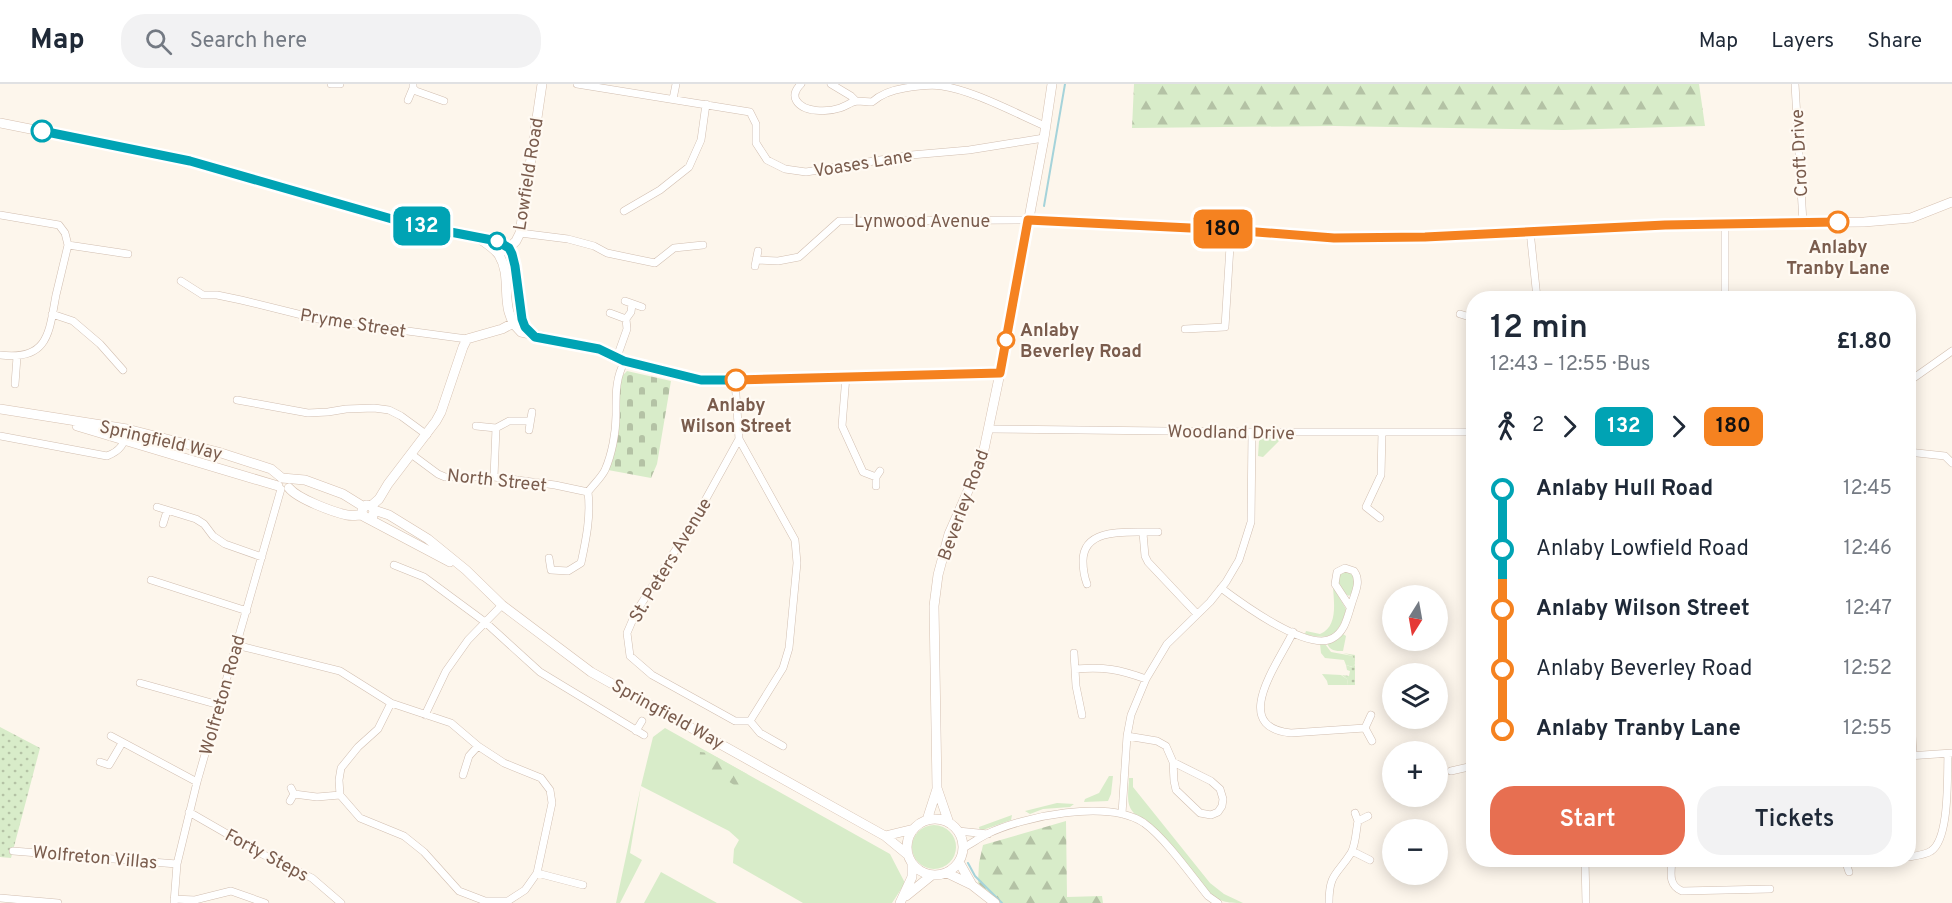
<!DOCTYPE html>
<meta charset="utf-8">
<style>
:root{--surface:#fff;--page:#f2f2f3;--text:#1f2937;--muted:#747a83;--line:#e0e1e3;--accent:#e76f51}
body{margin:0;font-family:Overpass,sans-serif;background:var(--page);color:var(--text);height:100vh;display:flex;flex-direction:column;font-size:22px;white-space:nowrap}
*{box-sizing:border-box;margin:0}
p{font-size:20px;color:var(--muted)}
.icon{flex:none;width:33px;height:33px;fill:none;stroke:currentColor;stroke-width:2;stroke-linecap:round;stroke-linejoin:round}
.map{position:relative;flex:1;overflow:hidden}
.drawer{position:absolute;left:1466px;top:207px;width:450px;height:576px;display:flex;flex-direction:column;background:var(--surface);border-radius:24px;box-shadow:0 3px 15px #0003}
.drawer>*{flex:none}
.badge{padding:0 12px;border-radius:9px;font-size:21px;line-height:39px}
.needle{width:39px;rotate:191deg}
.tools{position:absolute;left:1382px;top:501px;display:grid;gap:12px}
.tools a{display:grid;place-items:center;width:66px;height:66px;border-radius:50%;background:var(--surface);box-shadow:0 3px 15px #0003;font-size:30px}
.map>.badge{position:absolute;translate:-50% -50%;box-shadow:0 0 0 3px #fff}
.legs{display:flex;align-items:center;gap:9px;height:66px;padding:0 24px;font-size:20px}
.legs p{margin-inline-start:auto}
.summary{display:flex;align-items:center;justify-content:space-between;height:102px;padding:0 24px}
h1{font-size:33px;font-weight:600;line-height:45px}
.cta{display:flex;gap:12px;margin-top:auto;padding:12px 24px}
.cta a{flex:1;height:69px;border-radius:24px;background:var(--accent);color:#fff;font-size:24px;font-weight:600;line-height:69px;text-align:center}
.cta a+a{background:var(--page);color:var(--text)}
ul{padding:0 24px;list-style:none}
li{display:flex;align-items:center;gap:21px;height:60px;font-size:22px}
li i{display:grid;place-items:center;width:9px;height:100%;margin:0 8px;background:currentColor}
li i::after{content:'';width:15px;height:15px;margin:-8px;border:4px solid;border-radius:50%;background:var(--surface)}
li p{margin-inline-start:auto}
li:first-child i{background:linear-gradient(#0000 50%,currentColor 0)}
li:last-child i{background:linear-gradient(currentColor 50%,#0000 0)}
header{display:flex;align-items:center;gap:36px;box-sizing:border-box;height:84px;padding:0 30px;background:var(--surface);border-bottom:2px solid var(--line)}
header strong{font-size:28px}
nav{display:flex;gap:33px;margin-inline-start:auto;font-size:21px}
.search{width:420px;height:54px;background:var(--page);display:flex;align-items:center;gap:15px;box-sizing:border-box;padding:0 21px;border-radius:24px;color:var(--muted);font-size:22px}
.map>svg:first-child{display:block}
.green{fill:#d8ecc9}
.forest{fill:url(#forest-firs)}
.cemetery{fill:url(#cemetery-stones)}
.garden{fill:url(#garden-dots)}
.lines{fill:none;stroke-linecap:round;stroke-linejoin:round}
.stream{stroke:#a5d3da;stroke-width:2}
.street-casing{stroke:#d1beb0;stroke-width:8}
.secondary-casing{stroke:#d6c0b0;stroke-width:10}
.street{stroke:#fff;stroke-width:7}
.secondary{stroke:#fff;stroke-width:9}
.line-1-casing{stroke:#fff;stroke-width:14}
.line-2-casing{stroke:#fff;stroke-width:14}
.line-1{stroke:#00a3b4;stroke-width:9}
.line-2{stroke:#f58220;stroke-width:9}
.stop-1-dot{fill:#fff;stroke:#00a3b4;stroke-width:3}
.stop-2-dot{fill:#fff;stroke:#f58220;stroke-width:3}
.labels{text-anchor:middle;stroke-width:4.5;stroke-linejoin:round;paint-order:stroke}
.street-label{font-size:18px;fill:#7a5c4d;stroke:#fffaf3}
.stop-label{font-size:18px;font-weight:bold;fill:#7a5c4d;stroke:#fffaf3}
</style>
<header>
<strong>Map</strong>
<div class="search"><svg class="icon" aria-label="search" viewBox="0 0 24 24"><circle cx="10" cy="10" r="6"/><path d="M15 15l6 6"/></svg>Search here</div>
<nav><a>Map</a><a>Layers</a><a>Share</a></nav>
</header>
<div class="map">
<svg width="1952" height="819" viewBox="0 0 1952 819">
<defs>
<pattern id="forest-firs" width="22" height="20" patternUnits="userSpaceOnUse" patternTransform="scale(1.5)"><rect width="22" height="20" fill="#d8ecc9"/><path d="M5 1l3.5 6h-7zM16 11l3.5 6h-7z" fill="#b4c2a5"/></pattern>
<pattern id="cemetery-stones" width="16" height="16" patternUnits="userSpaceOnUse" patternTransform="scale(1.5)"><rect width="16" height="16" fill="#d8ecc9"/><path d="M2 7V4a2 2 0 0 1 4 0v3zM10 15v-3a2 2 0 0 1 4 0v3z" fill="#b4c2a5"/></pattern>
<pattern id="garden-dots" width="8" height="8" patternUnits="userSpaceOnUse" patternTransform="scale(1.5)"><rect width="8" height="8" fill="#d8ecc9"/><path d="M2 2h.1M6 6h.1" fill="none" stroke="#b4c2a5" stroke-width="1.8" stroke-linecap="round"/></pattern>
</defs>
<rect width="100%" height="100%" fill="#fdf6ec"/>
<path class="green" d="M1263,353L1278,354L1279,357L1263,373L1258,372L1259,357Z
M1346,486C1357,491 1357,505 1349,512C1338,506 1333,492 1346,486Z
M1333,503L1346,525C1339,551 1331,557 1305,550L1306,547L1320,550C1338,543 1334,519 1333,503Z
M1343,550L1346,552L1343,567C1335,567 1330,567 1327,559L1334,558Z
M1320,560H1325L1331,568L1353,572L1355,580L1353,583L1346,581L1344,576L1325,574L1321,569Z
M1322,590L1341,591L1347,595L1348,601H1328L1327,597Z
M665,644L890,770L905,799L892,819H803L733,779L734,765L739,756L729,747L641,702L630,769L642,776L620,819H616L641,702L653,653Z
M1109,692H1113L1111,710L1108,717L1084,718L1085,715L1099,709Z
M1129,694H1133V703L1210,799L1224,810L1243,819C1225,819 1221,818 1207,807L1146,738C1124,725 1128,717 1129,694Z
M1057,719L1074,720L1070,723L1043,725L1030,730L1025,727Z
M1012,731L1011,736L980,747L979,743Z
M912 763a22 22 0 1 1 44 0a22 22 0 1 1-44 0Z
M661,788L717,819H644Z"/>
<path class="forest" d="M1134,0H1699L1705,42L1563,46L1334,42L1132,44Z
M700,668L709,669L747,690L750,701L737,703L728,697L733,693L730,688L721,692L699,680Z
M1066,737L1067,813L1102,812L1103,819H1002L978,799L979,779L983,761Z"/>
<path class="cemetery" d="M627,287L671,297L657,380L651,394L608,386L616,359L621,293Z"/>
<path class="garden" d="M1343,569L1355,571V601H1348L1347,595L1342,591L1349,592L1350,587L1347,586L1346,581L1352,583L1355,581L1353,572Z
M0,643L40,664L11,774L0,773Z"/>
<g class="lines">
<path class="stream" d="M1044,122L1065,0
M968,779L975,792L1002,819"/>
<defs>
<path id="street" d="M331,0H340
M413,0V4L416,7L444,17
M577,0L750,28L756,40V59L767,76L785,85L806,88L911,71L969,66L1044,54
M801,0C796,5 793,10 796,16C803,29 828,28 840,24C846,22 851,18 857,17C862,17 867,18 872,18C881,10 892,6 905,4C917,2 929,0 942,2C972,6 1015,29 1045,42
M831,0L851,12L856,17
M1795,0L1803,139
M673,15L676,0
M408,16L413,4
M624,127L660,106L689,83L701,56L706,20
M0,131L59,141L65,149L68,161C64,178 60,194 56,211C49,248 49,277 0,271
M1725,140V214
M1530,147L1537,214
M520,149L568,155L594,162L607,169L655,179L674,164L703,161
M68,161L128,170
M757,176L778,177L799,173L839,137L1028,136
M755,182L758,167
M181,197L203,211H217L241,216L318,235L467,255
M625,217L642,223
M610,229L626,235
M52,230L73,237L100,260L123,286
M1460,230L1473,234
M1185,245L1225,243L1231,146
M617,273L627,245L626,235L631,228L632,220
M846,292L842,342L863,388L876,393
M735,296L739,355L795,456L797,479L789,564L783,584L750,637L760,649L783,662
M1908,298L1952,267
M15,300L17,273
M237,316L308,329L328,328L346,325L374,324L389,326L401,332L427,351
M476,342L496,344
M989,345L1252,348H1473
M529,346L532,328
M0,352L107,372C120,367 125,360 127,345
M739,355L691,442L636,528L627,549L630,572L652,591L735,637H750
M1908,368L1945,372L1952,379
M411,370L438,390L445,393H494L555,401L588,408
M494,393L496,344L509,337H530
M876,402V393L880,387
M588,408C593,401 601,394 605,386C612,370 616,348 616,331C616,312 615,294 625,277
M157,423L196,435L204,440L213,452L225,460L262,473
M1380,434L1366,423L1381,391L1382,348
M163,440L167,427
M1143,449L1145,472L1148,478L1197,530
M549,474L551,486L568,487L581,479C586,456 591,432 588,408
M394,481L424,493L485,538L540,588L644,651
M151,496L247,527
M1087,500C1084,492 1083,486 1083,477C1083,441 1133,449 1158,448
M1221,504C1241,519 1309,569 1333,554C1345,547 1347,534 1351,522C1354,510 1362,498 1354,487L1345,484L1337,488L1335,500L1350,523
M1293,548C1280,577 1228,643 1291,649L1365,644
M236,561L340,587L391,619L451,639L478,662L504,679L541,694L550,706L552,719L537,789L525,806L508,817H485L459,807L424,768L404,752L360,734L340,711L339,696L341,684L358,663L378,645L391,619
M1074,569L1076,602L1082,631
M1908,576L1913,671
M1075,585C1106,583 1118,585 1146,595
M140,599L219,621
M425,631L446,587L468,556L502,521
M1371,631L1365,644L1372,657
M636,647L642,637
M111,652L197,698
M1127,652L1157,657L1166,662L1173,678L1211,697L1220,705L1223,715L1222,722L1218,728L1211,731L1200,729L1176,706L1174,697L1173,678
M1908,672L1952,669
M100,678L109,681L122,659
M1451,687L1473,682
M463,691L469,672L478,662
M294,710L317,713L340,711
M290,717L294,710L291,704
M189,728L262,770L312,794L341,819
M1355,729L1358,737L1368,732
M1122,730L1127,652L1131,631L1146,595L1167,560L1210,518L1226,498L1239,476L1251,438L1252,348
M958,747L988,750
M963,764C971,760 979,754 987,750C1024,732 1108,715 1144,739C1165,754 1191,791 1208,812L1218,819
M13,767L177,780
M1352,767L1370,776
M1908,773C1915,772 1925,771 1931,767C1950,755 1947,691 1948,670
M1585,776L1586,819
M1672,776C1671,789 1668,801 1682,807L1770,805
M1845,776L1849,788
M537,789L583,801
M0,814L58,819
M174,815L195,816L231,807L265,819
M174,819L177,780L197,698L281,405
M1329,819C1329,789 1337,791 1351,769C1356,760 1356,746 1358,737"/>
<path id="secondary" d="M0,39L190,77L385,133L440,146L497,157L509,164L512,170L515,181L522,235L525,243L535,253
M1028,136L1231,146L1334,154L1425,153L1665,140L1864,138L1911,134L1952,118
M480,155C487,160 494,164 499,171C514,195 497,226 521,248L599,265L625,277L701,296L1000,289
M506,167L516,157L520,149L542,0
M0,325L127,345L218,368L271,385L282,394
M77,342L278,402
M282,394L305,396L343,410L364,423
M289,404C298,415 333,428 347,431C352,432 358,431 362,431
M371,422L379,415L388,400L436,337L441,328L463,263L467,255L502,245L517,237
M374,426L389,431L428,455L466,486L502,521L591,588L885,752L908,771
M369,434L373,432L374,426L371,422L366,421L362,426L363,432L450,478
M907 763a28 28 0 1 1 56 0a28 28 0 1 1-56 0Z
M927,736L937,705
M949,739L937,704L934,522L938,491L949,450L982,375L1000,289L1044,54L1052,0
M885,752L914,745
M959,778L972,801
M947,789L972,801L995,819
M906,812L932,791
M900,819L912,793V779"/>
</defs>
<use href="#street" class="street-casing"/>
<use href="#secondary" class="secondary-casing"/>
<use href="#street" class="street"/>
<use href="#secondary" class="secondary"/>
</g>
<g class="lines">
<defs>
<path id="line-1" d="M42,47L190,77L392,135L440,146L497,157L509,164L512,170L515,182L522,235L525,243L535,253L599,265L624,277L701,296H736"/>
<path id="line-2" d="M736,296L1000,289L1028,136L1231,146L1334,154L1425,153L1665,141L1838,138"/>
</defs>
<use href="#line-1" class="line-1-casing"/>
<use href="#line-2" class="line-2-casing"/>
<use href="#line-1" class="line-1"/>
<use href="#line-2" class="line-2"/>
</g>
<g class="stop-1-dot">
<circle cx="42" cy="47" r="10"/>
<circle cx="497" cy="157" r="8"/>
</g>
<g class="stop-2-dot">
<circle cx="1838" cy="138" r="10"/>
<circle cx="1006" cy="256" r="8"/>
<circle cx="736" cy="296" r="10"/>
</g>
<g class="labels">
<g class="street-label">
<text transform="translate(1799 69) rotate(-93)" y="6">Croft Drive</text>
<text transform="translate(863 79) rotate(-9)" y="6">Voases Lane</text>
<text transform="translate(528 90) rotate(-81)" y="6">Lowfield Road</text>
<text x="922" y="143">Lynwood Avenue</text>
<text transform="translate(353 239) rotate(9)" y="6">Pryme Street</text>
<text transform="translate(1231 348) rotate(1)" y="6">Woodland Drive</text>
<text transform="translate(161 356) rotate(13)" y="6">Springfield Way</text>
<text transform="translate(497 396) rotate(6)" y="6">North Street</text>
<text transform="translate(963 421) rotate(-70)" y="6">Beverley Road</text>
<text transform="translate(670 476) rotate(-59)" y="6">St. Peters Avenue</text>
<text transform="translate(222 611) rotate(-74)" y="6">Wolfreton Road</text>
<text transform="translate(668 630) rotate(29)" y="6">Springfield Way</text>
<text transform="translate(267 771) rotate(28)" y="6">Forty Steps</text>
<text transform="translate(95 773) rotate(5)" y="6">Wolfreton Villas</text>
</g>
<g class="stop-label">
<text x="1838" y="169">Anlaby<tspan x="1838" dy="21">Tranby Lane</tspan></text>
<text x="1020" y="252" text-anchor="start">Anlaby<tspan x="1020" dy="21">Beverley Road</tspan></text>
<text x="736" y="327">Anlaby<tspan x="736" dy="21">Wilson Street</tspan></text>
</g>
</g>
</svg>
<div class="tools">
<a><svg class="needle" viewBox="-14 -14 28 28"><path d="M0-13l5 13h-10z" fill="#e53935"/><path d="M0 13l5-13h-10z" fill="#747a83"/></svg></a>
<a><svg class="icon" aria-label="layers" viewBox="0 0 24 24"><path d="M12 4l9 5-9 5-9-5zM3 14l9 5 9-5"/></svg></a>
<a>+</a>
<a>−</a>
</div>
<b class="badge" style="left:422px;top:142px;background:#00a3b4;color:#fff">132</b>
<b class="badge" style="left:1223px;top:145px;background:#f58220;color:#111">180</b>
<section class="drawer">
<div class="summary"><div><h1>12 min</h1><p>12:43 – 12:55 · Bus</p></div><b>£1.80</b></div>
<div class="legs"><svg class="icon" aria-label="walk" viewBox="0 0 24 24"><circle cx="13" cy="4" r="2"/><path d="M13 8l-2 6 4 7M11 14l-3 7M7 12l3-4h3l4 4"/></svg>2<svg class="icon" aria-label="forward" viewBox="0 0 24 24"><path d="M9 5l7 7-7 7"/></svg><b class="badge" style="background:#00a3b4;color:#fff">132</b><svg class="icon" aria-label="forward" viewBox="0 0 24 24"><path d="M9 5l7 7-7 7"/></svg><b class="badge" style="background:#f58220;color:#111">180</b></div>
<ul>
<li><i style="color:#00a3b4"></i><b>Anlaby Hull Road</b><p>12:45</p></li>
<li><i style="color:#00a3b4"></i><span>Anlaby Lowfield Road</span><p>12:46</p></li>
<li><i style="color:#f58220"></i><b>Anlaby Wilson Street</b><p>12:47</p></li>
<li><i style="color:#f58220"></i><span>Anlaby Beverley Road</span><p>12:52</p></li>
<li><i style="color:#f58220"></i><b>Anlaby Tranby Lane</b><p>12:55</p></li>
</ul>
<div class="cta"><a>Start</a><a>Tickets</a></div>
</section>
</div>
